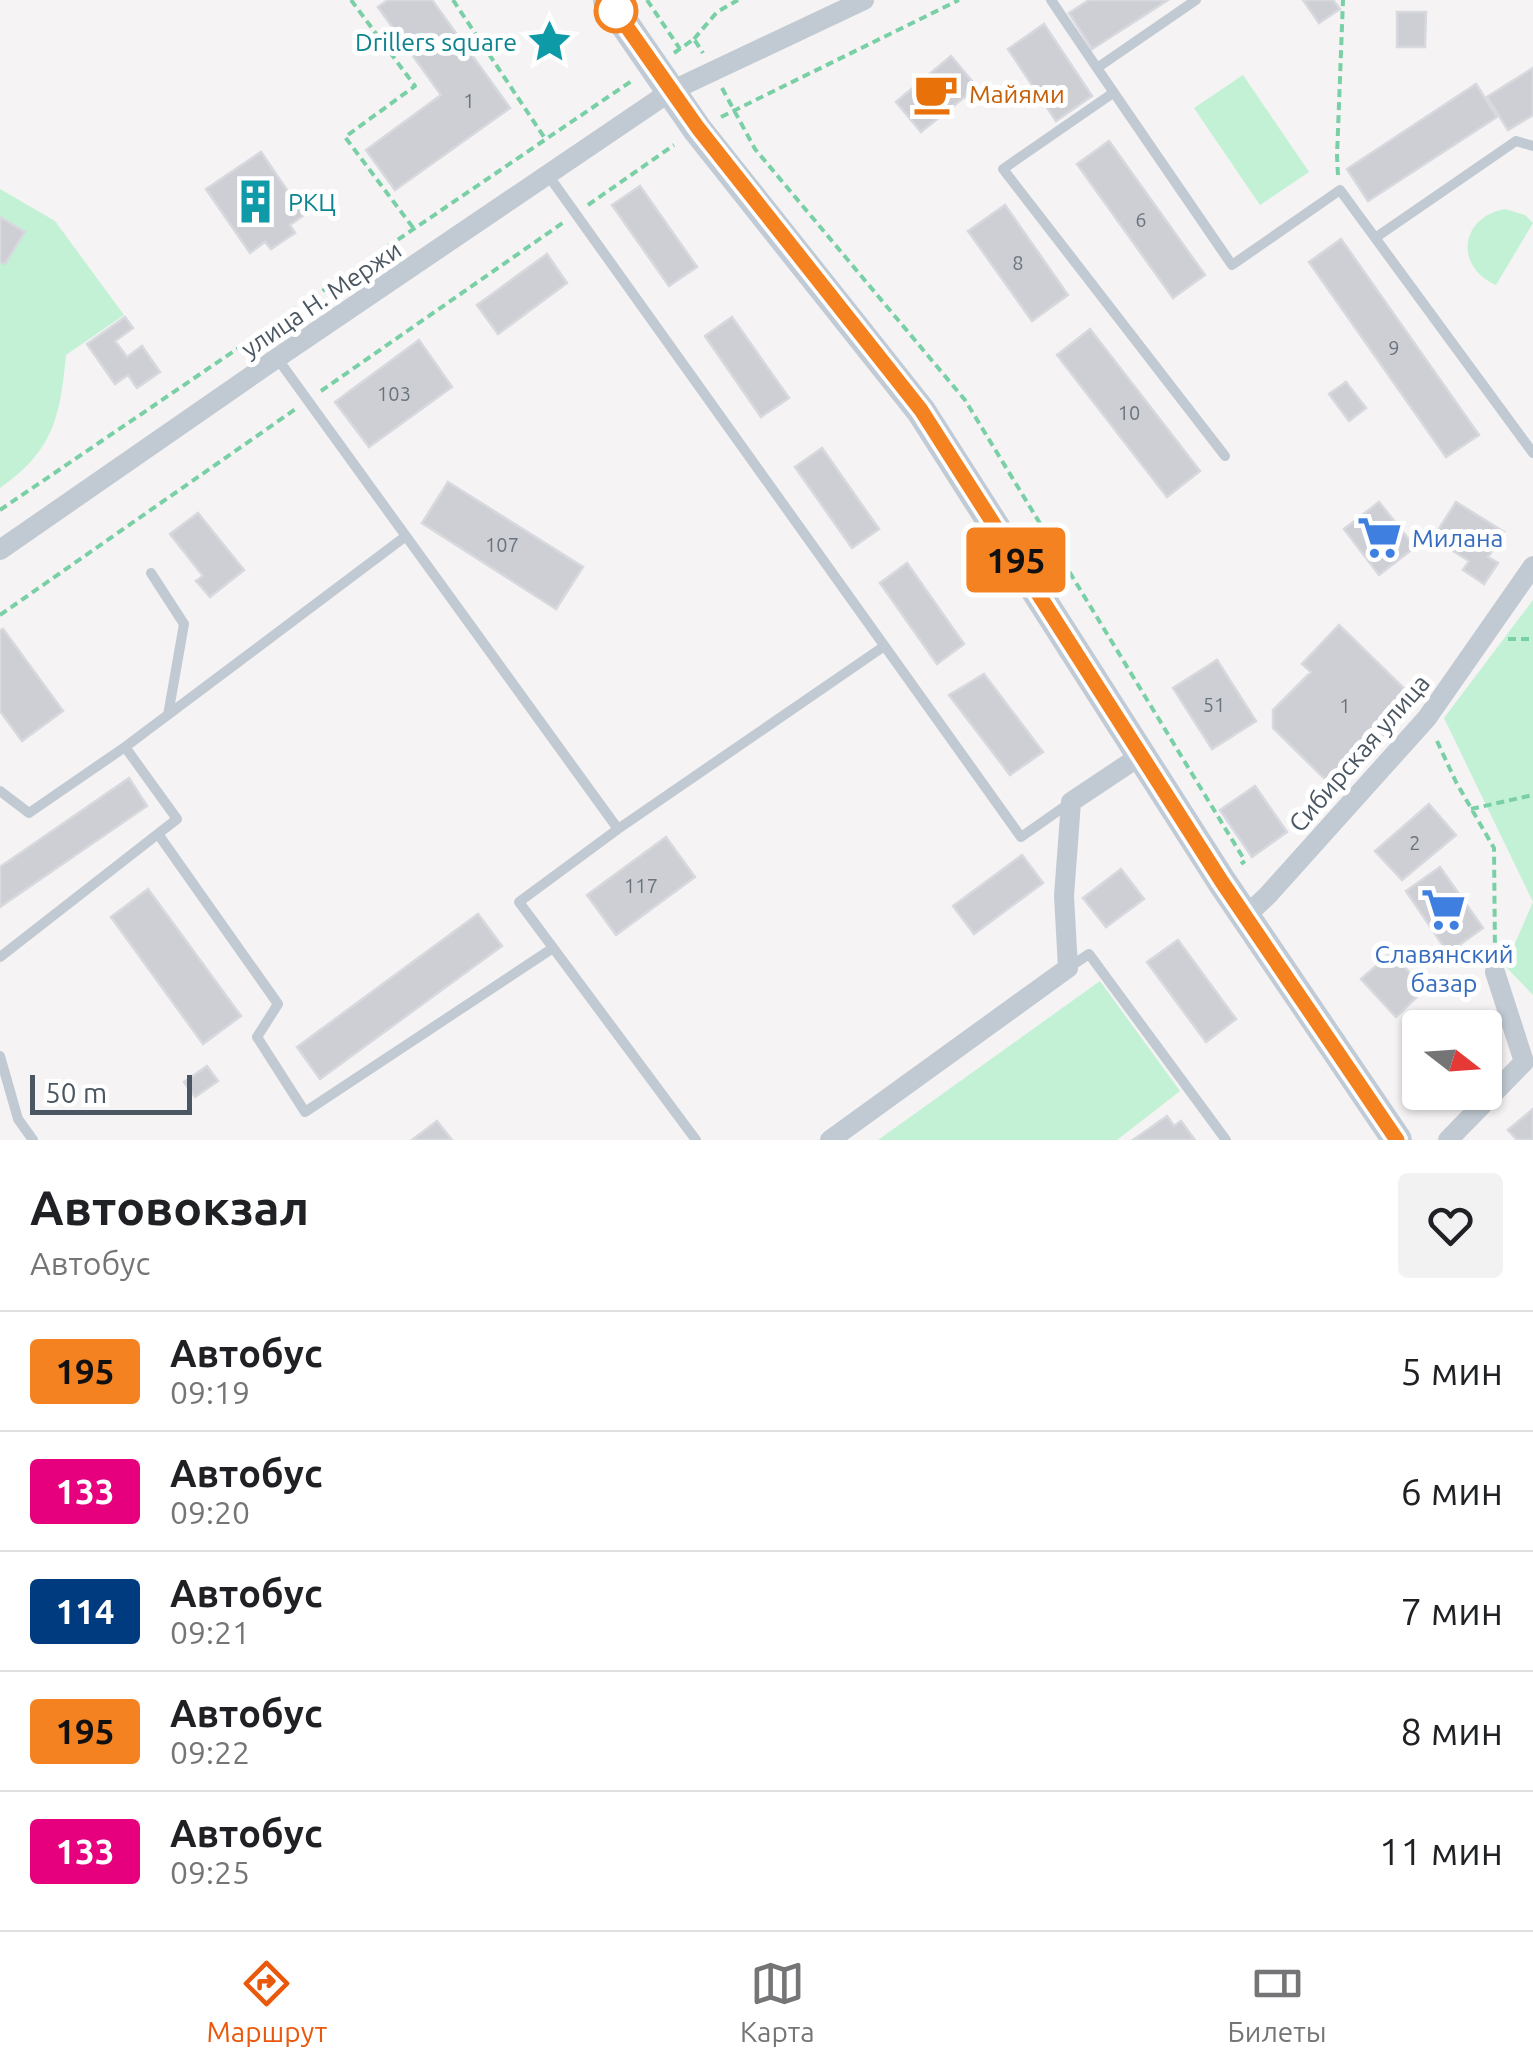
<!DOCTYPE html>
<html lang="ru">
<meta charset="utf-8">
<style>
:root{--surface:#fff;--page:#f2f2f2;--text:#202124;--muted:#757577;--line:#e0e0e0;--accent:#ea580c}
body{margin:0;font-family:Ubuntu,sans-serif;background:var(--page);color:var(--text);height:100vh;display:flex;flex-direction:column;font-size:38px;white-space:nowrap}
*{box-sizing:border-box;margin:0}
p{font-size:32px;color:var(--muted)}
.icon{flex:none;width:55px;height:55px;fill:none;stroke:currentColor;stroke-width:2;stroke-linecap:round;stroke-linejoin:round}
.map{position:relative;height:1140px;overflow:hidden}
.drawer{display:flex;flex-direction:column;background:var(--surface);flex:1}
.drawer>*{flex:none}
.badge{padding:0 20px;border-radius:8px;font-size:35px;line-height:65px}
.needle{width:65px;rotate:107deg}
.fabs{position:absolute;left:1402px;top:1010px;display:grid;gap:20px}
.fabs a{display:grid;place-items:center;width:100px;height:100px;border-radius:10px;background:var(--surface);box-shadow:0 2px 8px #0004;font-size:50px}
.scale{position:absolute;left:30px;bottom:25px;width:162px;box-sizing:border-box;padding-left:10px;border:5px solid #4a5661;border-top:0;font-size:28px;line-height:35px;white-space:nowrap;color:#4a5661;-webkit-text-stroke:8px #fff;paint-order:stroke}
.map>.badge{position:absolute;translate:-50% -50%;box-shadow:0 0 0 5px #fff}
.round{display:grid;place-items:center;flex:none;width:105px;height:105px;border-radius:10px;background:var(--page)}
.headline{display:flex;align-items:center;justify-content:space-between;height:170px;padding:0 30px}
h1{font-size:48px;font-weight:700;line-height:75px}
ul{padding:0;list-style:none}
li{display:flex;align-items:center;gap:30px;height:120px;padding:0 30px;border-top:2px solid var(--line)}
li div{flex:1}
li b{display:block;font-size:38px}
li em{font-style:normal}
li .badge{min-width:110px;font-weight:700;text-align:center}
.menu{display:flex;justify-content:space-around;align-items:center;height:140px;border-top:2px solid var(--line);background:var(--surface);font-size:28px;color:var(--muted)}
.menu a{display:grid;justify-items:center;gap:5px}
.menu .selected{color:var(--accent)}
.map>svg:first-child{display:block}
.green{fill:#c3f1d5}
.building{fill:#cdcfd5;stroke:#d7d9de;stroke-width:2.5}
.lines{fill:none;stroke-linecap:round;stroke-linejoin:round}
.path{stroke:#7ad0a6;stroke-width:4;stroke-dasharray:8 5;stroke-linecap:butt}
.lane{stroke:#c1cad2;stroke-width:10}
.street{stroke:#c1cad2;stroke-width:20}
.secondary{stroke:#c1cbd6;stroke-width:30}
.line-casing{stroke:#fff;stroke-width:22}
.line{stroke:#f58220;stroke-width:15}
.stop-dot{fill:#fff;stroke:#f58220;stroke-width:5}
.labels{text-anchor:middle;stroke-width:10;stroke-linejoin:round;paint-order:stroke}
.number-label{font-size:20px;fill:#6b747e}
.culture-label{font-size:25px;fill:#0d838f;stroke:#fff;text-anchor:end}
.food-label{font-size:25px;fill:#c56008;stroke:#fff;text-anchor:start}
.street-label{font-size:25px;fill:#4a5661;stroke:#fff}
.shop-label{font-size:25px;fill:#366cbe;stroke:#fff;text-anchor:start}
</style>
<div class="map">
<svg width="1533" height="1140" viewBox="0 0 1533 1140">
<rect width="100%" height="100%" fill="#f5f3f3"/>
<path class="green" d="M1243,75L1309,172L1260,205L1194,108Z
M0,189L55,221L124,315L66,355C60,417 54,450 0,488Z
M1505,209L1525,215L1533,223L1496,285C1454,267 1460,217 1505,209Z
M1533,600V995L1505,966L1533,902L1444,718Z
M1100,981L1180,1091L1117,1140H878Z"/>
<path class="building" d="M388,0H432L510,108L395,190L366,150L441,95L378,7Z
M1089,0H1168L1092,49L1069,13Z
M1303,0H1333L1340,9L1319,23Z
M1397,12H1426L1425,47H1397Z
M1044,24L1092,96L1056,121L1008,49Z
M951,56L977,87L921,132L896,102Z
M1533,68V115L1508,130L1487,97Z
M1476,84L1497,117L1368,201L1347,169Z
M1109,141L1205,275L1173,298L1077,164Z
M261,152L304,215L290,225L295,233L271,249L265,242L250,253L206,189Z
M640,186L697,267L669,286L612,205Z
M1005,205L1068,295L1032,321L968,231Z
M0,217L25,232L5,264L0,262Z
M1341,239L1479,435L1446,457L1309,262Z
M547,254L567,283L498,334L477,305Z
M125,317L133,328L115,341L127,357L142,346L160,372L137,388L128,375L115,384L87,344Z
M732,317L789,398L761,417L705,336Z
M1090,329L1200,471L1167,497L1057,355Z
M419,340L452,387L369,447L335,402Z
M1346,382L1366,408L1349,421L1329,394Z
M822,448L879,529L852,548L795,467Z
M448,482L583,567L556,609L422,523Z
M1379,502L1415,547L1379,575L1344,529Z
M1456,502L1504,532L1488,557L1498,563L1484,584L1463,570L1469,561L1433,538Z
M198,513L244,570L210,597L196,581L203,576L170,534Z
M907,563L964,644L937,664L880,583Z
M1339,625L1418,702L1334,788L1273,728V710L1311,672L1302,664Z
M3,629L63,711L22,741L0,711V631Z
M1217,660L1256,721L1212,749L1173,688Z
M984,674L1043,752L1010,775L949,695Z
M129,778L147,806L0,907V867Z
M1255,786L1287,832L1252,857L1220,810Z
M1429,804L1456,835L1402,880L1375,851Z
M666,837L695,877L616,935L587,895Z
M1022,855L1043,883L974,934L953,906Z
M1440,867L1483,928L1448,953L1406,891Z
M1121,869L1144,899L1106,927L1083,898Z
M148,889L241,1016L203,1044L111,917Z
M478,914L502,946L320,1079L297,1047Z
M1178,940L1236,1019L1206,1042L1147,962Z
M1392,952L1424,990L1396,1017L1361,979Z
M207,1066L218,1081L195,1097L184,1082Z
M1533,1109V1140H1517L1508,1130Z
M1167,1116L1174,1126L1181,1121L1195,1140H1133Z
M437,1121L452,1140H412Z"/>
<g class="lines">
<path class="path" d="M351,0L415,86L345,137L414,229
M453,0L546,140
M647,0L680,49
M694,39L717,12L738,0
M674,53L694,39L703,53
M722,88L755,149L965,400L1245,861L1241,864
M721,117L959,0
M1338,175L1337,156L1343,0
M588,205L674,145
M321,391L564,222
M0,510L633,80
M0,615L297,408
M1508,639H1533
M1437,741L1456,782L1494,848L1495,952
M1471,809L1533,795"/>
<path class="lane" d="M1051,0L1097,68L1196,0
M1097,68L1232,265L1340,190L1533,453
M1113,93L1003,169L1225,456
M548,175L1021,837L1071,802
M1375,238L1516,141L1533,146
M277,358L618,829L883,647
M151,573L184,624L168,715
M0,791L29,813L125,747
M618,829L519,902L696,1140
M158,834L278,1004L257,1037L305,1112L553,948
M0,957L177,819L125,747L406,536
M1068,968L1089,954L1226,1140
M0,1056L18,1119L33,1140"/>
<path class="street" d="M0,550L277,358L671,91L864,0
M1247,915L1268,895L1427,718L1533,566
M830,1140L1068,968L1064,896L1071,802L1140,756
M1448,1140L1524,1062L1495,972"/>
<path class="secondary" d="M608,0L697,129L921,411L1222,882L1397,1140"/>
</g>
<g class="lines">
<defs>
<path id="line" d="M608,0L698,128L921,410L1222,882L1397,1140"/>
</defs>
<use href="#line" class="line-casing"/>
<use href="#line" class="line"/>
</g>
<defs>
<symbol id="sight-bare" viewBox="-9 -9 18 18"><path d="M0-6L1.8-2.2L6-1.7L2.9 1.2L3.7 5.4L0 3.3L-3.7 5.4L-2.9 1.2L-6-1.7L-1.8-2.2Z" fill="#0f9aa8" stroke="#fff" stroke-width="2.5" paint-order="stroke"/></symbol>
<symbol id="cafe-bare" viewBox="-9 -9 18 18"><path d="M-5.5-4.5H6V0H3Q3 3.5 0 3.5H-2.5Q-5.5 3.5-5.5 0ZM3-3.2v2h1.7v-2ZM-6 4.5H4V6H-6Z" fill="#e8710a" stroke="#fff" stroke-width="2.5" paint-order="stroke"/></symbol>
<symbol id="building-bare" viewBox="-9 -9 18 18"><path d="M-4-6H4V6H1V3H-1V6H-4ZM-2.5-4.3h1.7v1.8h-1.7ZM.8-4.3h1.7v1.8H.8ZM-2.5-1h1.7V.8h-1.7ZM.8-1h1.7V.8H.8Z" fill="#0f9aa8" stroke="#fff" stroke-width="2.5" paint-order="stroke"/></symbol>
<symbol id="supermarket-bare" viewBox="-9 -9 18 18"><path d="M-6-5.5h2.5l.6 2H6L4.5 2H-2.5L-4.4-4H-6ZM-1.5 3.2a1.3 1.3 0 1 0 .1 0ZM3 3.2a1.3 1.3 0 1 0 .1 0Z" fill="#3f7fe0" stroke="#fff" stroke-width="2.5" paint-order="stroke"/></symbol>
</defs>
<g fill-rule="evenodd">
<use href="#sight-bare" x="518" y="10" width="63" height="63"/>
<use href="#cafe-bare" x="904" y="62" width="63" height="63"/>
<use href="#building-bare" x="224" y="170" width="63" height="63"/>
<use href="#supermarket-bare" x="1348" y="506" width="63" height="63"/>
<use href="#supermarket-bare" x="1412" y="878" width="63" height="63"/>
</g>
<circle class="stop-dot" cx="616" cy="11" r="20"/>
<g class="labels">
<g class="number-label">
<text x="469" y="108">1</text>
<text x="1141" y="227">6</text>
<text x="1018" y="270">8</text>
<text x="1394" y="355">9</text>
<text x="394" y="401">103</text>
<text x="1129" y="420">10</text>
<text x="502" y="552">107</text>
<text x="1214" y="712">51</text>
<text x="1345" y="713">1</text>
<text x="1415" y="850">2</text>
<text x="641" y="893">117</text>
</g>
<g class="culture-label">
<text x="517" y="51">Drillers square</text>
<text x="288" y="211" text-anchor="start">РКЦ</text>
</g>
<g class="food-label">
<text x="969" y="103">Майями</text>
</g>
<g class="street-label">
<text transform="translate(321 299) rotate(-34)" y="9">улица Н. Мержи</text>
<text transform="translate(1359 753) rotate(-49)" y="9">Сибирская улица</text>
</g>
<g class="shop-label">
<text x="1412" y="547">Милана</text>
<text x="1444" y="963" text-anchor="middle">Славянский<tspan x="1444" dy="29">базар</tspan></text>
</g>
</g>
</svg>
<div class="fabs">
<a><svg class="needle" viewBox="-14 -14 28 28"><path d="M0-13l5 13h-10z" fill="#e53935"/><path d="M0 13l5-13h-10z" fill="#757577"/></svg></a>
</div>
<div class="scale">50 m</div>
<b class="badge" style="left:1016px;top:560px;background:#f58220;color:#111">195</b>
</div>
<section class="drawer">
<div class="headline"><div><h1>Автовокзал</h1><p>Автобус</p></div><a class="round"><svg class="icon" aria-label="heart" viewBox="0 0 24 24"><path d="M12 20l-8-8c-3-5 5-10 8-4 3-6 11-1 8 4z"/></svg></a></div>
<ul>
<li><span class="badge" style="background:#f58220;color:#111">195</span><div><b>Автобус</b><p>09:19</p></div><em>5 мин</em></li>
<li><span class="badge" style="background:#e6007e;color:#fff">133</span><div><b>Автобус</b><p>09:20</p></div><em>6 мин</em></li>
<li><span class="badge" style="background:#003b80;color:#fff">114</span><div><b>Автобус</b><p>09:21</p></div><em>7 мин</em></li>
<li><span class="badge" style="background:#f58220;color:#111">195</span><div><b>Автобус</b><p>09:22</p></div><em>8 мин</em></li>
<li><span class="badge" style="background:#e6007e;color:#fff">133</span><div><b>Автобус</b><p>09:25</p></div><em>11 мин</em></li>
</ul>
</section>
<nav class="menu">
<a class="selected"><svg class="icon" aria-label="directions" viewBox="0 0 24 24"><path d="M12 3l9 9-9 9-9-9zM9 14v-3h6M13 9l2 2-2 2"/></svg>Маршрут</a>
<a><svg class="icon" aria-label="map" viewBox="0 0 24 24"><path d="M3 6l6-2 6 2 6-2v14l-6 2-6-2-6 2zM9 4v14M15 6v14"/></svg>Карта</a>
<a><svg class="icon" aria-label="tickets" viewBox="0 0 24 24"><path d="M3 7h18v10H3zM15 7v10"/></svg>Билеты</a>
</nav>
